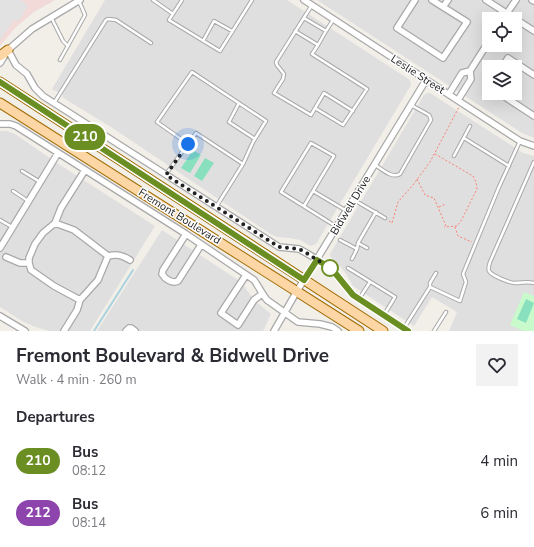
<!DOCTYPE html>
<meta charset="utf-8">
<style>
:root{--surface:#fff;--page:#f2f2f3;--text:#2b2b33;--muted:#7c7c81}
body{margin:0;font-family:"Nunito Sans",sans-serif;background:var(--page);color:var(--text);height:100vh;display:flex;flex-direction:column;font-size:15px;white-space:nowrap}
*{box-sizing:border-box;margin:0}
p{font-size:13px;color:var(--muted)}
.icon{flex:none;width:22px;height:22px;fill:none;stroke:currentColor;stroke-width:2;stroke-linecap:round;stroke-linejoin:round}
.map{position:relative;height:331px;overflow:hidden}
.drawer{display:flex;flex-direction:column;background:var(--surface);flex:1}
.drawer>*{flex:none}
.badge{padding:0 8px;border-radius:13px;font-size:14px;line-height:26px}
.tools{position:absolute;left:482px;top:12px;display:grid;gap:8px}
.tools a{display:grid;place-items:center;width:40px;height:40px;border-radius:0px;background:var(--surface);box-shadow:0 4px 16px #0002;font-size:20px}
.you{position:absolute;width:20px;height:20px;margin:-10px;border:3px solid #fff;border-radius:50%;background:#1a73e8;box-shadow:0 0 0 6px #1a73e833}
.map>.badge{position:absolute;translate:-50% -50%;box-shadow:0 0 0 2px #fff}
h2{padding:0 16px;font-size:15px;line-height:36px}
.round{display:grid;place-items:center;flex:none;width:42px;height:42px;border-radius:0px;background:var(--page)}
.headline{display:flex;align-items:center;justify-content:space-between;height:68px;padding:0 16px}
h1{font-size:19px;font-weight:700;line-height:30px}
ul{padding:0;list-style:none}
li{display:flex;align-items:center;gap:12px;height:52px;padding:0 16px}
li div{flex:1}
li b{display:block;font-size:15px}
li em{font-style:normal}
li .badge{min-width:44px;font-weight:700;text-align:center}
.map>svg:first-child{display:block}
.residential{fill:#e0dfdf;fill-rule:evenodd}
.commercial{fill:#f2dad9}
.park{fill:#c8facc}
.pitch{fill:#88e0be}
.parking{fill:#e2e2e2}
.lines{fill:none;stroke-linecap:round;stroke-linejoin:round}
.stream{stroke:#aad3df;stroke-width:2}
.lane-casing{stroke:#a9a9a9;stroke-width:4.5}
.street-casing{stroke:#a9a9a9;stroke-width:8}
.primary-casing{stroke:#a06b00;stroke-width:11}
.path{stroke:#fa8072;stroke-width:1;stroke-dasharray:2 2;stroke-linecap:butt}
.lane{stroke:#fff;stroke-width:2.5}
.street{stroke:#fff;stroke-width:5.5}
.primary{stroke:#fcd6a4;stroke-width:9}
.line-casing{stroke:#fff;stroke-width:9}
.line{stroke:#6b8e23;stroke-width:6}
.walk{stroke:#222;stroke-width:4;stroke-dasharray:0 7.2}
.stop-dot{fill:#fff;stroke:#6b8e23;stroke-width:2}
.labels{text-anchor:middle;stroke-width:3;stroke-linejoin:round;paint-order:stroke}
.street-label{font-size:11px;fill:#222;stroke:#fff}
</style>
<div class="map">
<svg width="534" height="331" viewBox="0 0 534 331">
<rect width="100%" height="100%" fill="#f2efe9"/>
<path class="residential" d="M105,0H287L410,80L411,85L316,244L311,246L300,240L290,238L278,237L272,235L114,129L62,97L63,95L52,89Z
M317,0H534V138L522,133ZM489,19H515V45H489ZM489,67H515V93H489Z
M427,93H430L523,153L534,156V331H449L457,312L432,297L414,326L353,286L347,275L339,265L330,256V254L424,95Z
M0,131H7L15,134L57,163L155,226L90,331H49L33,326L22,321L0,307Z
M162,230L241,282L254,300L271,314L263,331H97Z"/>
<path class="commercial" d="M0,0H55L34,12L16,27L0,46Z"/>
<path class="park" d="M524,292L534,296V331H524L510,325Z"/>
<path class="pitch" d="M193,150L201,155L190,173L181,168Z
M205,158L214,163L202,181L194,176Z
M526,299L534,303L526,323L517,319Z"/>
<path class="parking" d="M0,0H20L28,5L19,21L14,20L0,40Z"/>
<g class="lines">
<path class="stream" d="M94,331L133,270"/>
<defs>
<path id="lane" d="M153,0L173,14
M182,0L169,20L220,51L252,0
M312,5L276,62L277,65L284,74L283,79L274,93L311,115L324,93L353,111
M51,17L63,41L68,46
M304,18L326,31L318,45
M295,31L318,45L312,54L367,89L343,125L315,108
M326,31L333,20
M203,41L214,21L232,31
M60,60L85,15L79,1
M54,103L106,20L108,19L116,20L151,43
M239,103L229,122L255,139
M464,138L509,166
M188,144L157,122L192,72L266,121L253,142L243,164L216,207
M454,156L470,126
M534,162L490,262C489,265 488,269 489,271C492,276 510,283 515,283C523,283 526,281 534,283
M375,165C382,169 392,179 400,174L431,120L430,117L429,115L411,105
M22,171L40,182
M166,174L196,133L243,164
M13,191L28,201
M313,191L345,210
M354,200L385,218
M304,206L334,156L311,143L281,192L337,227
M0,220L12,227
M340,240L357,249
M358,243L367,248
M352,259L357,249L358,243L376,212
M348,268L395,297L384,315
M430,287V283L436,273
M359,299L370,282
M404,328L430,287L460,301L466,282L463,274L499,187L520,141
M434,331L446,312"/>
<path id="street" d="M304,0L520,141L534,146
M415,0L397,28L443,58L467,22L432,0
M486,0L534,31
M532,0L534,1
M443,7L448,0
M503,19L516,0
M8,50L16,65L27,74L35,88L43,96L279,247L299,249L308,254L323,263L331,268L353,295L408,331
M0,63L8,50L32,29L80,0
M502,67L508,58L534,75
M499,93L534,116
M449,94L462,73L470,71
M458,100L471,79L470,71L489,41
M0,124H10L16,126L186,234L254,280C259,287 262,294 267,300L298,322L320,324L332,327L338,331
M55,223L74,230L108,256C117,254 122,255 130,260
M186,234L163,270L162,274C165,279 172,284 178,281L201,245
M0,248L58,153
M6,257L20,263H29L31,270L54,286L80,300
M29,263V258L35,244L43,233L55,223L61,208L85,170
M246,275L221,313L238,325L254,300L262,294
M0,316L25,331
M64,331L77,310L80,300L98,280L108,256
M126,331L129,328H131L135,331
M274,331L297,291L317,259L426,80"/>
<path id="primary" d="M0,56L8,50
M0,82L383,331
M0,103L359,331"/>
</defs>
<use href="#lane" class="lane-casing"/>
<use href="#street" class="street-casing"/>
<use href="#primary" class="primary-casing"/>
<path class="path" d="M435,154L473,176L476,182L477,189L461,221L457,226L444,227
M417,179L425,195L434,198L446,226
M439,207L446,204
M389,221L392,223L398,202L413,185L430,162L459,107
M455,227L458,236L472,242"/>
<use href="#lane" class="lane"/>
<use href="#street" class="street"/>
<use href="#primary" class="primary"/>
</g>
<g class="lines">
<defs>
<path id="line" d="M0,82L304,280L317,260L331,268L353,295L408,331"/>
</defs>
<use href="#line" class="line-casing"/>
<use href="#line" class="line"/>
<path class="walk" d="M188,144L166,175L279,247L299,249L308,254L330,268"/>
</g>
<circle class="stop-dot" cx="330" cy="268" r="8"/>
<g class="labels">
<g class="street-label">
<text transform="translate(418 74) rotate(33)" y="4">Leslie Street</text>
<text transform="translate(350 205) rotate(-59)" y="4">Bidwell Drive</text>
<text transform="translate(180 216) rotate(32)" y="4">Fremont Boulevard</text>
</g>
</g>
</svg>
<div class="tools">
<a><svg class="icon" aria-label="locate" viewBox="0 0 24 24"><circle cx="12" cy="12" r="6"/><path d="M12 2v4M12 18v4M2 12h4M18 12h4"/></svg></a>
<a><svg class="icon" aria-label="layers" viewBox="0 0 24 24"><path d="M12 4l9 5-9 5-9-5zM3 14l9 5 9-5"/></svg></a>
</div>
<div class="you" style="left:188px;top:144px"></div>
<b class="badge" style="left:85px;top:137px;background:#6b8e23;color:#fff">210</b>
</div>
<section class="drawer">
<div class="headline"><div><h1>Fremont Boulevard &amp; Bidwell Drive</h1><p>Walk · 4 min · 260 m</p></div><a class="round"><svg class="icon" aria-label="heart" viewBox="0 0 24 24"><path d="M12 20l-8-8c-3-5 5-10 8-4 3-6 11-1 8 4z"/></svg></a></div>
<h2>Departures</h2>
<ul>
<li><span class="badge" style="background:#6b8e23;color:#fff">210</span><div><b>Bus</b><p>08:12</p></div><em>4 min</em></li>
<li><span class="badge" style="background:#8e44ad;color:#fff">212</span><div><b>Bus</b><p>08:14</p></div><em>6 min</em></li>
</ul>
</section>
